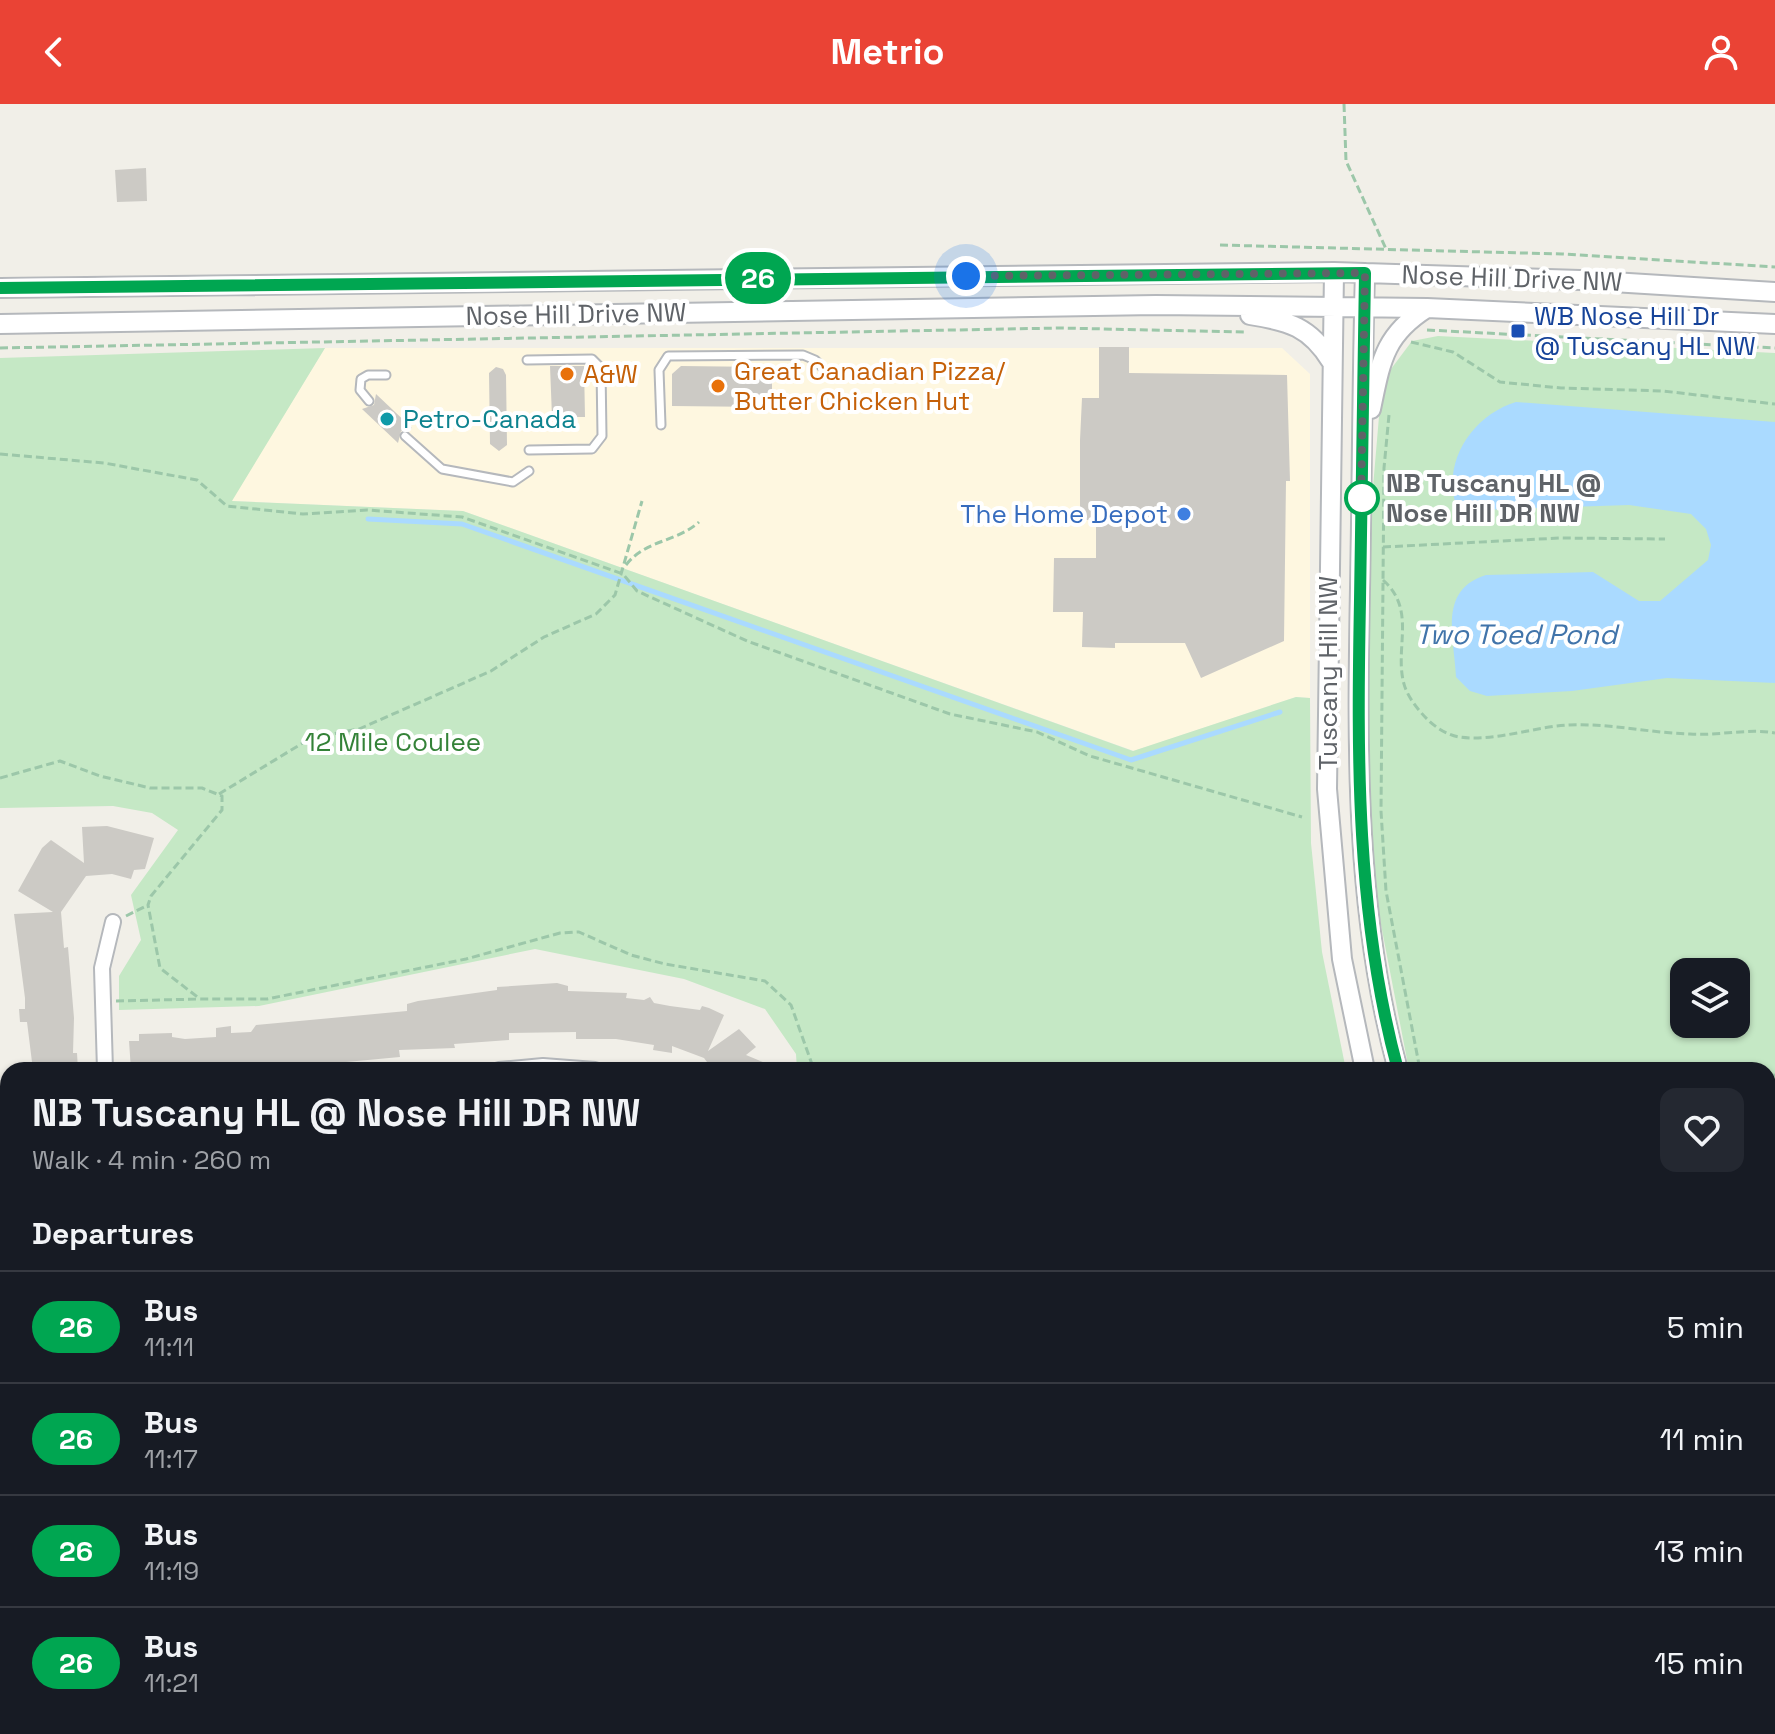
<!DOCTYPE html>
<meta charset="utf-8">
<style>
:root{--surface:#171b24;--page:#242831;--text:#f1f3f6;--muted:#9ea1a6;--line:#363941;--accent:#ea4335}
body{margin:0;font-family:"Space Grotesk",sans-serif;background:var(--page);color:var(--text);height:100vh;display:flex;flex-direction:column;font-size:30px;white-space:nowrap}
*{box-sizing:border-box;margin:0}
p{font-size:26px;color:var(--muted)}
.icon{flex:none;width:44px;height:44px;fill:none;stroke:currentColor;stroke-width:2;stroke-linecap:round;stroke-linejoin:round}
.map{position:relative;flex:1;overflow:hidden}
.drawer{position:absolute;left:0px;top:958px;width:1776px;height:672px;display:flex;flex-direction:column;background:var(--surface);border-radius:24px 24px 0 0;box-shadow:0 2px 6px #0004}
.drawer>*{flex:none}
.badge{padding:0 16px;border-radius:26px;font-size:28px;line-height:52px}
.tools{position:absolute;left:1670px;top:854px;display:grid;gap:16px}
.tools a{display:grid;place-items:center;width:80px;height:80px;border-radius:16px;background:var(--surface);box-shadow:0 2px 6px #0004;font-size:40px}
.you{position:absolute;width:40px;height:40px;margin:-20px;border:6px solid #fff;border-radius:50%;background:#1a73e8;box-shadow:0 0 0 12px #1a73e833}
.map>.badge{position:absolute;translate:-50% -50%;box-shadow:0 0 0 4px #fff}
h2{padding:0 32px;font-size:30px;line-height:72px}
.round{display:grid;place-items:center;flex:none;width:84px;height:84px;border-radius:16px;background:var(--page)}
.headline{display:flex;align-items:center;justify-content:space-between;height:136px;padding:0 32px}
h1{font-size:38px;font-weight:800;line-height:60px}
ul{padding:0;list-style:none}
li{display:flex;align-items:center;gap:24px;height:112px;padding:0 32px;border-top:2px solid var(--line)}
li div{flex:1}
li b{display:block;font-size:30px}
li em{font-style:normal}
li .badge{min-width:88px;font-weight:700;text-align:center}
header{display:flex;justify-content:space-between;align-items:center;height:104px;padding:0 32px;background:var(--accent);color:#fff;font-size:36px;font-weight:800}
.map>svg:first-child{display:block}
.commercial{fill:#fef7e0}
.green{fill:#c5e8c5;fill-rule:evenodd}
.water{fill:#aadaff}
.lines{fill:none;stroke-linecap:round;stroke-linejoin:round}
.stream{stroke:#aadaff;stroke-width:5}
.building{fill:#cccac5}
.service-casing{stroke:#b5b8bc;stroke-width:11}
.minor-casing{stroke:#b5b8bc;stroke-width:18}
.tertiary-casing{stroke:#b5b8bc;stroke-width:22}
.path{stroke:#9cc7a9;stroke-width:3;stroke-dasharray:8 4;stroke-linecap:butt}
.service{stroke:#fff;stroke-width:7}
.minor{stroke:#fff;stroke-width:14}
.tertiary{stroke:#fff;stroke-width:18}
.line-casing{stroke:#fff;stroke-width:18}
.line{stroke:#00a651;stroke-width:12}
.walk{stroke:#5f6368;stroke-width:8;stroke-dasharray:0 14.4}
.transit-dot{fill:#1a4fb4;stroke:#fff;stroke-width:3}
.food-dot{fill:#e8710a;stroke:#fff;stroke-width:3}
.culture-dot{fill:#0f9aa8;stroke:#fff;stroke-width:3}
.stop-dot{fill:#fff;stroke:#00a651;stroke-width:4}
.shop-dot{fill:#3f7fe0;stroke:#fff;stroke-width:3}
.labels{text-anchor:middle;stroke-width:8;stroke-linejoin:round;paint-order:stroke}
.street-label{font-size:26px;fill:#5f6368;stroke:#fff}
.transit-label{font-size:26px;fill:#164399;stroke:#fff;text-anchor:start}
.food-label{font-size:26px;fill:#c56008;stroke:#fff;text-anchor:start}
.culture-label{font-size:26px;fill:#0d838f;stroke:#fff;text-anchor:start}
.stop-label{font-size:26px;font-weight:bold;fill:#5f6368;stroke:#fff;text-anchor:start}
.shop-label{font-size:26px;fill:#366cbe;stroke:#fff;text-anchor:end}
.park-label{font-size:26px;fill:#348238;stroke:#fff}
.water-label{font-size:28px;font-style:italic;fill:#4174aa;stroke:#fff}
</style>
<header><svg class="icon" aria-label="back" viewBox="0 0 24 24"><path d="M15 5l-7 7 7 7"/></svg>Metrio<svg class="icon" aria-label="person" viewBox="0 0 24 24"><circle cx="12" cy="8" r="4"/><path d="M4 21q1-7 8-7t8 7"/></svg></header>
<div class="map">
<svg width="1775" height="1630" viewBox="0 0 1775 1630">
<rect width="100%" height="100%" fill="#f1efe8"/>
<path class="commercial" d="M325,244H1282L1310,270V594L1296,593L1134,647L463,407L231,397Z"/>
<path class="green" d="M1438,232L1775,249V980L1768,982V966H1409L1377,800L1369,718L1367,604L1371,407L1382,277L1412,237ZM1684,868H1736V920H1684Z
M325,244L232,397L463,407L1133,647L1296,593L1310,594L1311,739L1322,848L1346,966H797L796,950L765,905L684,875L535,845L259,902L119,906V872L141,836L131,791L178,726L152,709L113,702L0,704V254Z
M0,1084L8,1202V1622H36L37,1630H0Z
M1768,1204L1775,1208V1607L1768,1596Z
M1184,1622H1239L1229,1630H1175Z
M1500,1622H1713L1718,1630H1494Z"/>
<path class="water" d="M1516,298L1775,318V579L1667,574L1572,587L1487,592L1470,587L1456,573C1454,532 1438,486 1486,471L1593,468L1639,497H1660L1708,456L1711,441L1706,425L1691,410L1629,401L1477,406L1456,401C1442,357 1473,311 1516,298Z"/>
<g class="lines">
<path class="stream" d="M368,415L462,420L1131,656L1280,608"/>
</g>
<path class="building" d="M146,64L147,97L117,98L115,66Z
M1099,243H1129V269L1287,271L1290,377H1286L1284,537L1201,574L1185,539H1115V544L1082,543L1083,508H1053L1054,454H1096V416H1080V336L1082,294H1099Z
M550,262H584L585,313H552Z
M681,262L772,263V303L672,302V270Z
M496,263L503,265L506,271L507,341L499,347L490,340L489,269Z
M376,290L412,324L401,327L398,339L362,305L374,301Z
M107,722L154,734L145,765L134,766L131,775L112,770L86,772L61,808L64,844L68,843L74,914L73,949H77L78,966H33L27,918H20L19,905H25V894L14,810L53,808L18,787L42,744L51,736L84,759L82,723Z
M557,879L568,882V887L627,889L626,894L644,896L650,893L654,899L670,902L700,906L702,902L709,904L724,911L708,947L739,925L756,943L746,951L782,966H713L704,954L672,942V949L653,946L654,941L616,935H576V928L509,929V936L454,940L455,944L399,946L400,953L346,958V962L326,965L131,966L129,937H139V930L172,929V933L185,935L216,933V924L231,922V929L251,928L256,921L407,907V900L418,897L497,886V883Z"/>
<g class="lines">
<defs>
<path id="service" d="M527,256L592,255L601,264L602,332L592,345L529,346
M369,297L360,286L361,275L368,271H386
M661,321L659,266L668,252L803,251L815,256L829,270
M405,332L442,365L513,378L529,367"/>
<path id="minor" d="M105,966L102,864L113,818
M499,966L543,962L595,966
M0,1282L8,1284
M0,1309L8,1312
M143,1622V1630
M401,1622L406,1630
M868,1622L869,1630
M1414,1622L1424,1630
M652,1630L653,1622
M982,1630L1000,1622
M1385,1630L1403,1622"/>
<path id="tertiary" d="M1334,168L1327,685L1342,855L1365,966
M1365,169C1362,274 1362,379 1360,484C1357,646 1355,808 1398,966
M0,184L1334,168L1580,176L1775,188
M1250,211C1289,217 1310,223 1331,257
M0,220L1156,201L1427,204L1775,220
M1371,305C1381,257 1384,231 1427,204
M1768,1617L1775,1628
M1730,1622L1735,1630"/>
</defs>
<use href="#service" class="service-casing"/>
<use href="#minor" class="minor-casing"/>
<use href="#tertiary" class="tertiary-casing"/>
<path class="path" d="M1344,0L1346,57L1386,145
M1220,141L1562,150L1775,163
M1427,226L1775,244
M1411,238L1453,248L1500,278L1561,284L1663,287L1775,300
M0,244L1060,224L1244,228
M1389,311L1384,364L1381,707L1386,787L1420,966
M0,350L104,359L197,376L227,402L303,410L367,406L462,413L623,470L637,487L747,537L950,610L1037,628L1090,652L1302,713
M1383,443L1560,434L1665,435
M626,461C645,436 677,438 699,418
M1383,476C1417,506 1394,544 1404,580C1407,592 1418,606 1427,615C1435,623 1447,631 1459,633C1494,638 1533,623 1568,621C1609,619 1650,629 1690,630C1719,632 1748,624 1775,629
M0,674L60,657L100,672L150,684H202L222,692V706L151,792L148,801L160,864L200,895H267L466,855L560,829L579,828L631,851L665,860L765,877L791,901L814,966
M219,690L311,634L359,625L491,567L544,533L596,510L615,491L642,397
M126,812L148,801
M116,897L200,895
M1768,973L1775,971
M1768,1071L1775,1077
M1768,1215L1775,1218
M1768,1536L1775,1531
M1768,1569L1775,1579
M1164,1622L1171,1630
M1549,1622L1562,1630
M1212,1630L1222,1622
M1522,1630L1526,1622"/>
<use href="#service" class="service"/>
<use href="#minor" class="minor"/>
<use href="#tertiary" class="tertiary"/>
</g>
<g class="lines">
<defs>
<path id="line" d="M0,184L1365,169C1363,278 1362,387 1360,496C1357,654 1356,812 1398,966"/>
</defs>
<use href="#line" class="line-casing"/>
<use href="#line" class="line"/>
<path class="walk" d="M966,172L1365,169L1361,401L1362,394"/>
</g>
<rect class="transit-dot" x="1510" y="219" width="16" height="16" rx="4"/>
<g class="food-dot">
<circle cx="567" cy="270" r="8"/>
<circle cx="718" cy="282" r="8"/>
</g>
<circle class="culture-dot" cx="387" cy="315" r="8"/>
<circle class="stop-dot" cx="1362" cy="394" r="16"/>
<circle class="shop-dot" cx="1184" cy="410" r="8"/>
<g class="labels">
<g class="street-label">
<text transform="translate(1512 174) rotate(2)" y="9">Nose Hill Drive NW</text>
<text transform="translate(576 210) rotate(-1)" y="9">Nose Hill Drive NW</text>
<text transform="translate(1328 569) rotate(-90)" y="9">Tuscany Hill NW</text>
</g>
<g class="transit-label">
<text x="1534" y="221">WB Nose Hill Dr<tspan x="1534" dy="30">@ Tuscany HL NW</tspan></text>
</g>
<g class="food-label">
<text x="734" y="276">Great Canadian Pizza/<tspan x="734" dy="30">Butter Chicken Hut</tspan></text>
<text x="583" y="279">A&amp;W</text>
</g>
<g class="culture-label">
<text x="403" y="324">Petro-Canada</text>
</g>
<g class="stop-label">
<text x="1386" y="388">NB Tuscany HL @<tspan x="1386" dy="30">Nose Hill DR NW</tspan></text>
</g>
<g class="shop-label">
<text x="1168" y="419">The Home Depot</text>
</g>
<g class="park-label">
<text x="393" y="647">12 Mile Coulee</text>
</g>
<g class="water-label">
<text x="1516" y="540">Two Toed Pond</text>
</g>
</g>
</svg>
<div class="tools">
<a><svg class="icon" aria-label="layers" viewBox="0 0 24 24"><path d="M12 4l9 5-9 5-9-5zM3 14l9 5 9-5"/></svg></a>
</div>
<div class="you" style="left:966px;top:172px"></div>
<b class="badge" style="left:758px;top:174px;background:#00a651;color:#fff">26</b>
<section class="drawer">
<div class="headline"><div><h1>NB Tuscany HL @ Nose Hill DR NW</h1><p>Walk · 4 min · 260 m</p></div><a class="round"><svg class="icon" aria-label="heart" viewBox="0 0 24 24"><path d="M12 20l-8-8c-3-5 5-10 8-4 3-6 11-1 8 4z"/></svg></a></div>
<h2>Departures</h2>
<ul>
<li><span class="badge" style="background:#00a651;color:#fff">26</span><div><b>Bus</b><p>11:11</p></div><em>5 min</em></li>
<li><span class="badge" style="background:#00a651;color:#fff">26</span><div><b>Bus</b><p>11:17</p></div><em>11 min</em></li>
<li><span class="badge" style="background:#00a651;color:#fff">26</span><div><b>Bus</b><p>11:19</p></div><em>13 min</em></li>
<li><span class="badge" style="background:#00a651;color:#fff">26</span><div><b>Bus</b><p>11:21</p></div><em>15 min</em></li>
</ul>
</section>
</div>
